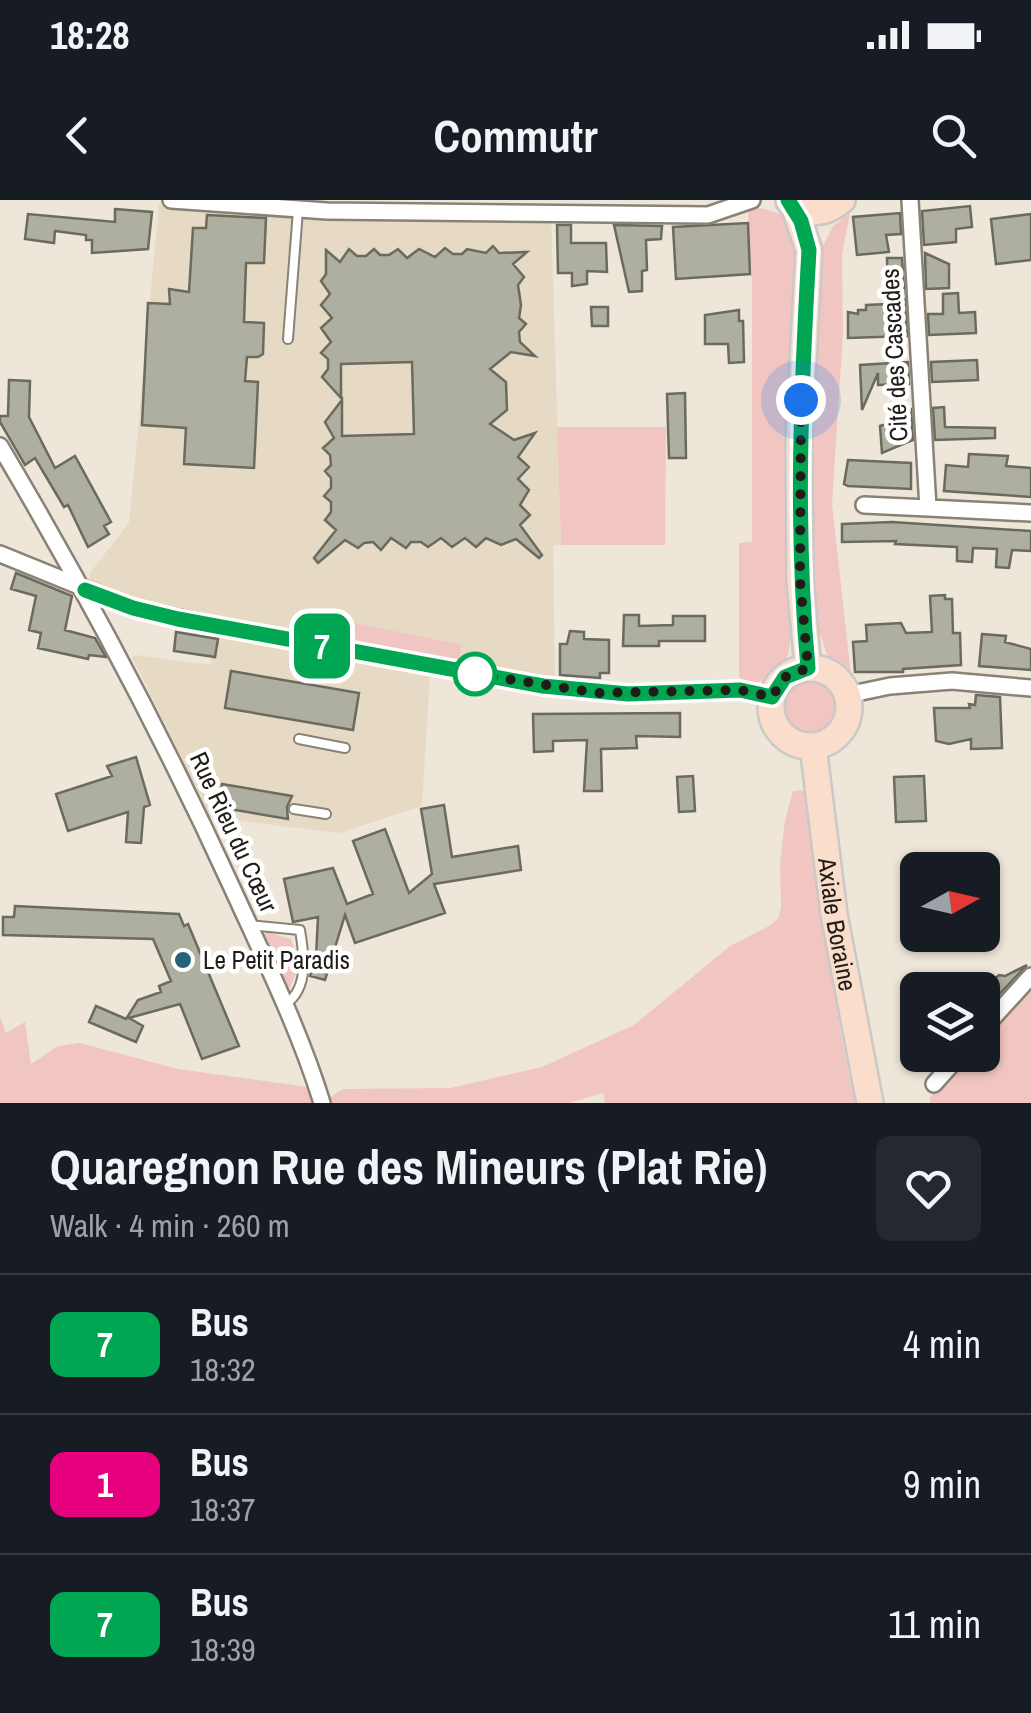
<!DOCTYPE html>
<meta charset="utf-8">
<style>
:root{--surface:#171b24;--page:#242831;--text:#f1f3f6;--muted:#9ea1a6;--line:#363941}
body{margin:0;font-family:"Archivo Narrow",sans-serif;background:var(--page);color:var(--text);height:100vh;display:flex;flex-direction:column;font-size:38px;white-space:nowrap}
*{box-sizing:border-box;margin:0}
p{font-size:32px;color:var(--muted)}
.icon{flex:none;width:55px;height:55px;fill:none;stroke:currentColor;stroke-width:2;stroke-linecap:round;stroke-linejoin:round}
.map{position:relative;height:903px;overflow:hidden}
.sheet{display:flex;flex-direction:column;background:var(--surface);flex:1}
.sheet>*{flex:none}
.badge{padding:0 20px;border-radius:15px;font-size:35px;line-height:65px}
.needle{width:65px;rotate:82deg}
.fabs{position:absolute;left:900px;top:652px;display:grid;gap:20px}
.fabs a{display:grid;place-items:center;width:100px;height:100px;border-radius:15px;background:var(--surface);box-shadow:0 2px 8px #0004;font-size:50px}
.you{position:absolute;width:50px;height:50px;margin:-25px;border:8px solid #fff;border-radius:50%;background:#1a73e8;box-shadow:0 0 0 15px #1a73e833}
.map>.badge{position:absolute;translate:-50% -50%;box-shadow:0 0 0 5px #fff}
.round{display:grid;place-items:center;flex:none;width:105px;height:105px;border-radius:15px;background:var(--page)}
.overview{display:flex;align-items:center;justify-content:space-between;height:170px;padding:0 50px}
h1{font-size:48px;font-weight:700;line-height:75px}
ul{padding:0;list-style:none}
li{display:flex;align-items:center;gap:30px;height:140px;padding:0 50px;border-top:2px solid var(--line)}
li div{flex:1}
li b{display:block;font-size:38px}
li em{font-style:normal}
li .badge{min-width:110px;font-weight:700;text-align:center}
.status{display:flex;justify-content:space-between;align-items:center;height:70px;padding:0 50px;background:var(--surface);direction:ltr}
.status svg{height:28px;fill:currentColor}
header{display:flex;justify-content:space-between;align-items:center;height:130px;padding:0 50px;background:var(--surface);font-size:45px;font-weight:700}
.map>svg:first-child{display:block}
.built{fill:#e6dac5}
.green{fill:#f1c6c2}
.building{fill:#aeafa0;stroke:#6a6b5e;stroke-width:2.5}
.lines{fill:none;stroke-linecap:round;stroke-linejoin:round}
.service-casing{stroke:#898275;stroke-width:12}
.minor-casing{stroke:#898275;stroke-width:20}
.primary-casing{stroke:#c9c9c8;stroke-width:30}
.service{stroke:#fff;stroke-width:8}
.minor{stroke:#fff;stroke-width:15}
.primary{stroke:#faddcb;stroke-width:25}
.line-casing{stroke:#fff;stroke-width:22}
.line{stroke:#00a651;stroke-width:15}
.walk{stroke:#201d18;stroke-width:10;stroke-dasharray:0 18}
.stop-dot{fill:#fff;stroke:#00a651;stroke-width:5}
.poi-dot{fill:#26647a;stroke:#fff;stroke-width:4}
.labels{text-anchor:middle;stroke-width:9;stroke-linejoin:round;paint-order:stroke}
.street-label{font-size:25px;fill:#201d18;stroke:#fff}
.poi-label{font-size:25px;fill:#201d18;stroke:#fff;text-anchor:start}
</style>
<div class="status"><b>18:28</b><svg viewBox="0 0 49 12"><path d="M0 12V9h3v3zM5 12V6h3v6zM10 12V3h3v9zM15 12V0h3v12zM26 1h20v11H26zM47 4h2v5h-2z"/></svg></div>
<header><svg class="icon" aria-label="back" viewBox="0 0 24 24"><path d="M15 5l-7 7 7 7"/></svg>Commutr<svg class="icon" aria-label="search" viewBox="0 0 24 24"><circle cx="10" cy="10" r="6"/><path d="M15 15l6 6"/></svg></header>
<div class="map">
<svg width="1031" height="903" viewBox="0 0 1031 903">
<rect width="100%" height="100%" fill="#eee6d8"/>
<path class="built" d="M159,4L288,14L551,13L561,344L553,346L555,484L138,405L93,389L89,374L129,323Z
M216,432L430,473L422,606L339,633L210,617L132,457L136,455L210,465Z"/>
<path class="green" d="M760,8L782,14L821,50L833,26L850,13L842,54L843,134L832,304L851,476L827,455L816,420L792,421C789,458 789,476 746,485L739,476V343L752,342V83L748,10Z
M557,227H666L665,345H561Z
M307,413L462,445L458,460L307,432Z
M781 507a29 29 0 1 1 58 0a29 29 0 1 1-58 0Z
M809,590L843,813L839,822L851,885L860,893L863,903H605L603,893L569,903H330L329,898L343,889L450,888L542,867L634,825L730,746L771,725L778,718L781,708L780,665L785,620L793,591Z
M266,732L291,739L299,767L288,792L263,735Z
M1031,787V903H930V897L969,855H982L983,840Z
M0,817L6,833L25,822L31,864L58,846L80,843L178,869L308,887L312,903H0Z"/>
<path class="building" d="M970,6L972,27L956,29V42L924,45L922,11Z
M115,9L152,12L148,49L92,53V40H86V35L55,31L54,43L25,39L28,14L115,22Z
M900,13L901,34L886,35L889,52L857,55L853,17Z
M1031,14V60L996,64L991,19Z
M207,15L266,18L264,63H246L244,122L264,123L263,154L258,157H247L245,181L258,182L254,268L184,264L186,228L142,225L148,103L170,104L169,89L189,92L193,28H206Z
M748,23L750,74L676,79L673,27Z
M557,25H571V43H606L607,72L587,71V84L572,86V73H558Z
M614,25L662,26L661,39L646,40L647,70L642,71V91L629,92Z
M493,46L499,53L527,52L513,64L524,77L518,85L521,105L519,118L526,124L519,132L520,142L535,156L511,152L490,169L506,182L507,210L490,224L514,240L535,233L518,257L529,267L518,279L529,290L520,305L530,315L520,325L542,355L539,358L516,339L501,345L486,338L476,347L465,338L452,347L441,338L428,347L421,342H411L406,348L391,338L381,350L373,342L364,343L358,348L345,340L318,363L314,358L336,330L325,320L331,312V302L324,296L331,288V278L325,271L331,265L330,255L323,248L334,238L325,222L342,200V236L414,234L412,162L341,164V198L322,177L328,169V159L321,153L331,142L321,128L332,118L321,105L330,94L321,81L326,74V50L340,62L349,49L357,56H366L374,49L380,55H389L398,49L407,58L419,49L435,57L445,48L453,54H462L467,49L486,53Z
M925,53L949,64V88L926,89Z
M887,58H902L907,136L848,138V112L858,114V110H866V105L888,104Z
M958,93L959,113L975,112L976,133L929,135L928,114H943V94Z
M591,107H608V126H592Z
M739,110V121H743L744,162L729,163L728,144H705V115Z
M977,160L978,180L932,182L931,162Z
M908,162L909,184L878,185V173L862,210L860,165Z
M9,180L30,181L29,217L55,268L75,256L111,322L104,326L109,334L88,347L68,305L64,307L35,258L25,265L0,222V216H8Z
M685,193L686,258H669L667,194Z
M944,207L945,227L995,228V238L935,240L933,208Z
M911,209L913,240L882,253L880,226L897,221L896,210Z
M969,254L1008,256L1006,266L1031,268V297L944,291L946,265L968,267Z
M848,260L911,263V289L848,286L844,284Z
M892,322L1031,331V351L1012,350L1009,368L996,367L997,349L973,348L972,362L957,361V347L895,344L896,341L842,342V324Z
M16,373L72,396L65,430L95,438L106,457L89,455L88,459L38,448L41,433L29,430L36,396L11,389Z
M945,395V399H952L953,433H960L961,465L903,469V472H855L853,442L867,441L866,425L901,423L906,433L932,432L930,396Z
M624,415H639V426L673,425V416H705V441H659V446H623Z
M570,431L584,432V439L609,440V473H600V478L560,475V444H567Z
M176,432L218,439L215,457L174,451Z
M982,434L1006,436L1005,442L1031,449V470L979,466Z
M231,471L359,493L353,530L225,508Z
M976,495L1000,497L1002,548L971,549V539L949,544L936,541L934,508H970L969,504L975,505Z
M680,513V537L636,536L637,548L601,549L602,591H584L587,540L553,541V551L534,552L533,514Z
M136,557L150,605L144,607L141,643L126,642L128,612L68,631L56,594L112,576L107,566Z
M693,576L695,611L679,612L677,577Z
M924,576L926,621L896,622L894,577Z
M222,584L292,596L287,607L288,619L218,607Z
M444,605L452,657L518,646L521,670L434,684L445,713L355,743L345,715L325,780L310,776L316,757L318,717L293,722L284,679L333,668L347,704L373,694L353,641L385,629L409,693L432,674L421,609Z
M15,706L179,714L184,726L188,724L239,846L202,859L180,804L129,818L143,826L136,842L89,822L96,806L126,819L138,800L161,792L159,786L171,781L153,739L3,735V717H14Z
M1027,765L990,804L982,796L981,790L999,775L1005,776Z"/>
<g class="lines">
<defs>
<path id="service" d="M288,139L298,10
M299,539L345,548
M294,609L326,614
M249,725L300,730C304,754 309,787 287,803"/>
<path id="minor" d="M171,0L327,11L708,15L752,0
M910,0L928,308L1031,313
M0,246C87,393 163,536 234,692C265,760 300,831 322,903
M864,305L928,308
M0,354L133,408L216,426L543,486L628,494L740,490L772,497
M847,495L890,486L952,481L1031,488
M982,830L1031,776
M934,884L960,855"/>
<g id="primary">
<path d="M789,1C806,16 825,15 842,0"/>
<path d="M794,6L809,50L799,237L800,380L808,468"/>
<circle cx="810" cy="507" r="39"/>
<path id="s1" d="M813,546L834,714L870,903"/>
</g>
</defs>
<use href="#service" class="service-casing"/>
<use href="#minor" class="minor-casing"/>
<use href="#primary" class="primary-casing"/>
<use href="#service" class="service"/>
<use href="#minor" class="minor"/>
<use href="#primary" class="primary"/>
</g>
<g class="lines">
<defs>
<path id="line" d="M85,390L133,408L178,419L543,486L628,494L740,490L772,497L785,477L808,468C795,328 801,190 809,50L801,21L788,0"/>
</defs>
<use href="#line" class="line-casing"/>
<use href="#line" class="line"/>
<path class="walk" d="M475,474L598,493L740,490L772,497L785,477L808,468L800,380L801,200"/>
</g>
<circle class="stop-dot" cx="475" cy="474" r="20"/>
<circle class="poi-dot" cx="183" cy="760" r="10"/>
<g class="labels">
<g class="street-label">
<text transform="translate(894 155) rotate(-93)" y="9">Cité des Cascades</text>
<text transform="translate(234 632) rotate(65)" y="9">Rue Rieu du Cœur</text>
<text dy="9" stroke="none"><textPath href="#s1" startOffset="180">Axiale Boraine</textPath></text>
</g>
<g class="poi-label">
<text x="203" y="769">Le Petit Paradis</text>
</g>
</g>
</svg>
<div class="fabs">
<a><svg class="needle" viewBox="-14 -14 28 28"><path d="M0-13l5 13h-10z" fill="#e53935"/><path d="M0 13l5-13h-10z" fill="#9ea1a6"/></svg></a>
<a><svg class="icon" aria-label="layers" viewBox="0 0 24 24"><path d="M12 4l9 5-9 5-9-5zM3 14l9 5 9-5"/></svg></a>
</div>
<div class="you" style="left:801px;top:200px"></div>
<b class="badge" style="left:322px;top:446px;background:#00a651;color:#fff">7</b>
</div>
<section class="sheet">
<div class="overview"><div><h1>Quaregnon Rue des Mineurs (Plat Rie)</h1><p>Walk · 4 min · 260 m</p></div><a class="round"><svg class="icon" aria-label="heart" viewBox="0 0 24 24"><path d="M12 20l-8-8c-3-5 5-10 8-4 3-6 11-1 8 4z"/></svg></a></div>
<ul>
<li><span class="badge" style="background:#00a651;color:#fff">7</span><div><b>Bus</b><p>18:32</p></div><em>4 min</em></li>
<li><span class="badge" style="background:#e6007e;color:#fff">1</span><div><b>Bus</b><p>18:37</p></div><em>9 min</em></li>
<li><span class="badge" style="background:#00a651;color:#fff">7</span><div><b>Bus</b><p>18:39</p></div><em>11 min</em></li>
</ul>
</section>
